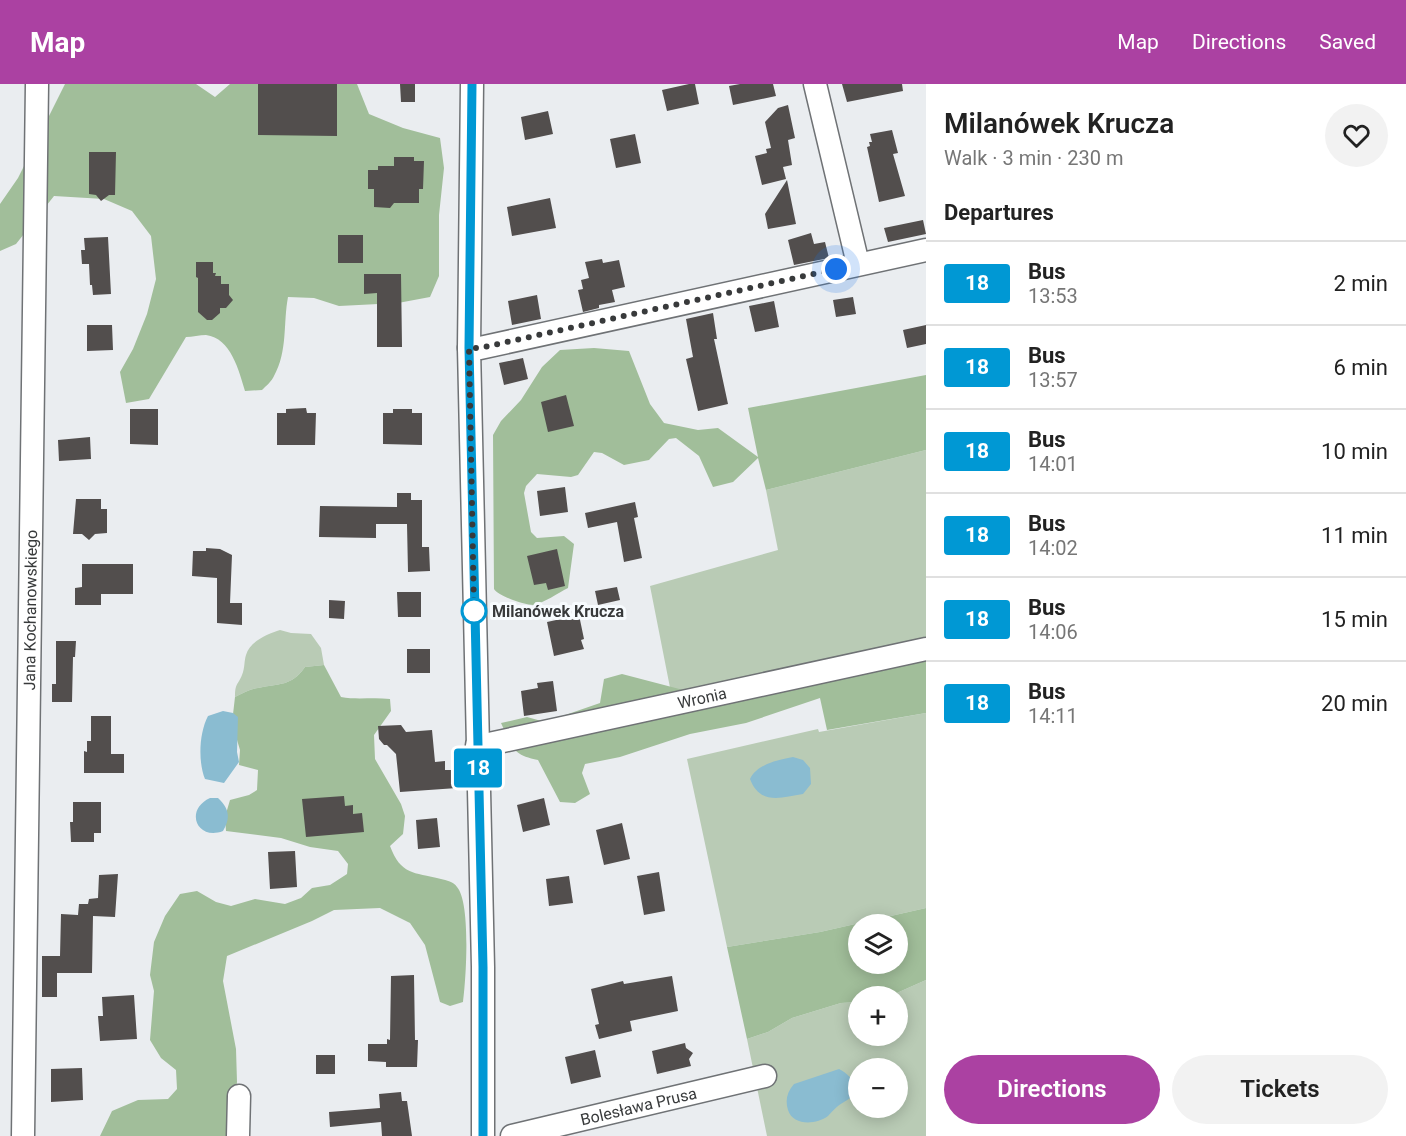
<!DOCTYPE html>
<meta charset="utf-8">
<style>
:root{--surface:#fff;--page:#f2f2f2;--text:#222;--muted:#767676;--line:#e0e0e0;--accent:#ab41a2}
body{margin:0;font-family:Roboto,sans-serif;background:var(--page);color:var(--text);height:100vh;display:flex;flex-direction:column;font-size:22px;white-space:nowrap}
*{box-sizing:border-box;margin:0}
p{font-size:20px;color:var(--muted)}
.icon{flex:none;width:33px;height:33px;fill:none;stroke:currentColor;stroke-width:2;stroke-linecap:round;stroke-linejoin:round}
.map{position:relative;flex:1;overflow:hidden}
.side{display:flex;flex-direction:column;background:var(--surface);width:480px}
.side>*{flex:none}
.badge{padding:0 12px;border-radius:4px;font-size:21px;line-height:39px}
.tools{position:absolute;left:848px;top:830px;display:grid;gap:12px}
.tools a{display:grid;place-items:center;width:60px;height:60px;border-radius:50%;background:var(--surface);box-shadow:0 3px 15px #0003;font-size:30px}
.you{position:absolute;width:30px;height:30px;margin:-15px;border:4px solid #fff;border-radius:50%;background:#1a73e8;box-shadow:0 0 0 9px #1a73e833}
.map>.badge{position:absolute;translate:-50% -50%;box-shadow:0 0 0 3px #fff}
h2{padding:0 18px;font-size:22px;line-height:54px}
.round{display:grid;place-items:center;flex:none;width:63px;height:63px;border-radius:32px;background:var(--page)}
.head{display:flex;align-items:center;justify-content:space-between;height:102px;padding:0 18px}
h1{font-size:28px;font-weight:600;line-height:45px}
.action{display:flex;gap:12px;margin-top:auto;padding:12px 18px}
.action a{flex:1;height:69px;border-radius:36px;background:var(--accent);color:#fff;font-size:24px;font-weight:600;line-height:69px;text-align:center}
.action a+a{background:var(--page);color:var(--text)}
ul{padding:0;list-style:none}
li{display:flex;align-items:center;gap:18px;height:84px;padding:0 18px;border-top:2px solid var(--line)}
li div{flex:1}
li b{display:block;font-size:22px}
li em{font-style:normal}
li .badge{min-width:66px;font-weight:700;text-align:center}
header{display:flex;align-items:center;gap:36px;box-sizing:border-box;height:84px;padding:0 30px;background:var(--accent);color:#fff}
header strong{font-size:28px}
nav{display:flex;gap:33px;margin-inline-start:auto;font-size:21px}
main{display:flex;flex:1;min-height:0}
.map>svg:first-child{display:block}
.green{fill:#b9cbb5;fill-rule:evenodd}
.forest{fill:#a1be9a;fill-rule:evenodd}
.water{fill:#8abcd1}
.building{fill:#524e4d}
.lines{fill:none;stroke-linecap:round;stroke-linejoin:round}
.minor-casing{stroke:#6f7275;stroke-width:25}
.minor{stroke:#fff;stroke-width:22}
.line-casing{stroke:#fff;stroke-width:14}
.line{stroke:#0098d4;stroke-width:9}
.walk{stroke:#383a3b;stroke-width:6;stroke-dasharray:0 10.8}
.stop-dot{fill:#fff;stroke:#0098d4;stroke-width:3}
.labels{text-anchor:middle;stroke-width:6;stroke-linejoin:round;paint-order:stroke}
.street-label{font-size:16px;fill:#383a3b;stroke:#f7fbfe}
.stop-label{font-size:16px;font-weight:bold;fill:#383a3b;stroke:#f7fbfe;text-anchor:start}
</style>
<header>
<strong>Map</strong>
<nav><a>Map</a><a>Directions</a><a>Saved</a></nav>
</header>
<main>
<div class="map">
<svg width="926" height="1052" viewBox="0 0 926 1052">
<rect width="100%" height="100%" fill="#eaedf0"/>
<path class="green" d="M926,366V575L818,600L811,598L675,629L650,502L778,466L766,406Z
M280,546L291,549L311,550L321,564L324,581L305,583C291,603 279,599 258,604C250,605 242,610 235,613C235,599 238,601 242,591C245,584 244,577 246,571C250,557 268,550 280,546Z
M926,629V824L820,848L727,863L687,675L818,645L819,648Z
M926,896V1052H767L747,955L768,948L792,934L841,919L858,918V951H897V912H890ZM858,984H897V1023H858Z"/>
<path class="forest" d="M65,0H196L215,13L230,0H357L369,30L403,44L440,54L444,84L439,131V192L430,213L398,219L339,222L314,214L288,213C283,239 288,267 274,292C272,297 266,302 262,306L245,307C239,287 231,254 206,251C200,251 192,253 186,253L149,315L126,319L120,288L133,265L147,230L156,195L151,152L132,127L104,115L54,112L16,160L0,167V120L18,94Z
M594,264L629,267L650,320L664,339L698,346L718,344L758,373L748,324L926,291V366L766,406L758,374L733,398L713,403L699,372L676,354L669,355L649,376L624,381L602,369L594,368L578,391L571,393L537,390L526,402L524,409L531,448L537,454L564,452L574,460L568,504C558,509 544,519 533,521C525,521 498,512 494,505L493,351L501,337L521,316L542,283L560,266Z
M926,575V629L827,646L820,614L746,639L690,650L620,673L585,680L582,689L590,710L575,719L560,718L538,676C511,671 512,662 501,639L527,633L545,638L600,619L604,595L622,590L687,607L786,598L818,600Z
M324,581L341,613C357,616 373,613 390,615L391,627L374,651L375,675L401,720L405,732L403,750L390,762C401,791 413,788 441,795C446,796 454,798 457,803C471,819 466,896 463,918L450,922L440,918L425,861L410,839L380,824L334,826L312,837L227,872L223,897L236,965L237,998L228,1052H100L112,1027L138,1016L168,1015L177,1005L176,986L161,974L150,956L154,907L150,891L154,858L165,832L180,810L197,807L216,818L231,822L255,815L285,820L301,814L312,804L330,801L347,790L348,780L338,767L310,763L281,754L226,747L225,733L230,716L249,711L257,706L258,686L239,681L240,666L232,639L235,613C242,610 250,605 258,604C279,599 291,603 305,583Z
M926,824V896L890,912H858V918L841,919L792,934L768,948L747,955L727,863L820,848ZM858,840H897V879H858Z"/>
<path class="water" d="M223,627L233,629L238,633L237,668L239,678L224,699L205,695C198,678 199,649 208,632Z
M793,673L803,676L810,684L811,700L803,710C780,714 760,721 750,695C757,680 778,676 793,673Z
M210,714H218C229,724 231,734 223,747C197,757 184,726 210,714Z
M839,985C849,990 862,1002 850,1014C847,1017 841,1019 838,1022C834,1025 831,1029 828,1032C816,1041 793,1042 788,1026C785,1016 787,1008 794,1000Z"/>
<path class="building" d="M258,0H337V52L258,51Z
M400,0H415V18H401Z
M689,0H695L699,20L667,27L662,6Z
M740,0H773L776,12L733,21L729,2Z
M842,0H902L903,7L847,18Z
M788,21L795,54L788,56L792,81L783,83L786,95L762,101L755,72L767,69L766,65L771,64L765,38L778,24Z
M548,27L553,50L525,56L521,33Z
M892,46L898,69L893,70L905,112L879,118L867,63L870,62L869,58H872L870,50Z
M635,50L641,79L616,84L610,55Z
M89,68H116L115,111H109L101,117L96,111L89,110Z
M394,73H414V77H424L423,105H419V119H394L390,124L374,123V105H368V86H378V82H394Z
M787,96L796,140L768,145L765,130Z
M550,114L556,144L512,152L507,123Z
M923,136L926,150L888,158L884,144Z
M811,149L814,160L825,158L829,174L794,181L788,156Z
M338,151H363V179H338Z
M108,153L111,210L93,211L92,201H90L89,180H82L81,166H85L84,154Z
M602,175L603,179L619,176L625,203L612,206L615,218L599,221V224L583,228L578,206L583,205L581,196L589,194L585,178Z
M196,178H213V189H216L215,192H221V200H229V211L233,216L226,224H220V229L212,236H207L198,228V194L196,193Z
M364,190H401L402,263H377V209L364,210Z
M537,211L541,235L512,241L508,217Z
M853,213L856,230L836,233L833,216Z
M774,217L779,243L755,248L749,222Z
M713,229L717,255H714L728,320L698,327L686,275L693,273L686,235Z
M87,241H112L113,266L87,267Z
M926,241V260L907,264L903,246Z
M523,274L528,295L504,301L499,279Z
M566,311L574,342L548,348L541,318Z
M306,324L307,329H316L315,361H277V329H286V325Z
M130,325H158V361L130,360Z
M393,325H412V329H422V361L383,360V329H393Z
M90,353L91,375L59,377L58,356Z
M565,403L568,428L540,432L537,407Z
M397,409H411V416H422V463H429L430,487L408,488L407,440H376V454L319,453L320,422L397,423Z
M76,415H101V425H107V449L95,450L89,456L82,450H73Z
M635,418L638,433L634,434L642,474L624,478L617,438L588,444L585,429Z
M206,464L220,465L232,471L230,519H242V541L217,539V494L192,492L193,467H206Z
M557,465L565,502L548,506L546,499L534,501L527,472Z
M82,480H133V510H101V521H75V504L82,503Z
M617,503L620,516L598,521L595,507Z
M397,508H421V533H398Z
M329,516L345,517L344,535L329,534Z
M579,531L584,555L581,556L584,565L554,572L547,538Z
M56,557H76L75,573H73L72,618H52V600H56Z
M407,565H430V589H407Z
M553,597L557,627L524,632L521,607L538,604L537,599Z
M91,632H111V670H124V689H84V667L87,668V657H91Z
M401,641L406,648L432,646L435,678L445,677V686H456L457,704L400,708L396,670L387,661H384L379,655L378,642Z
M344,712L345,722L353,721V730L362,729L364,748L306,753L302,715Z
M544,714L550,741L523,748L517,721Z
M73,718H101V749H94V758H71L70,738H73Z
M437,734L440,763L418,765L416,736Z
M622,739L630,775L604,781L596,746Z
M295,767L297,803L270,805L268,768Z
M659,788L665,827L644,831L637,792Z
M118,790L115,833L93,832L92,889H57V913H42V872H60L61,830L78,831L79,820H88L89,815L98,814L99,791Z
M569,792L573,819L549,822L546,795Z
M414,891L415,956H418L417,983H386V978L368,977V960H387V955L390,956L391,892Z
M672,892L678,927L630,937L632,947L599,955L595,941L599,940L591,905L623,897L624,900Z
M134,911L137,955L100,957L98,932H103L102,913Z
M685,959L686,964L693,969L689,975L691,982L657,990L652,967Z
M595,966L601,993L571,1000L565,973Z
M316,971H335V990H316Z
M82,984L83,1016L51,1018V985Z
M401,1008L402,1017H407L412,1052H382L381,1038L330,1043L329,1028L380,1024L379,1010Z"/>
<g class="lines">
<defs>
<g id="minor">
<path d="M472,0L469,264L483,883V1052"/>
<path d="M815,0L858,180"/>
<path d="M469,264H480L926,166"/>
<path id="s1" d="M477,661L489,660L926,565"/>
<path id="s2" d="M23,1052L37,0"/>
<path d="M238,1052L239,1012"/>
<path id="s3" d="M512,1052L765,992"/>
</g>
</defs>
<use href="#minor" class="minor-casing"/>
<use href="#minor" class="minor"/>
</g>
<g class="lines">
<defs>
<path id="line" d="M472,0L469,264L483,883V1052"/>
</defs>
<use href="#line" class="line-casing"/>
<use href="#line" class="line"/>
<path class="walk" d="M474,527L469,264H480L836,185"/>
</g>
<circle class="stop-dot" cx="474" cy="527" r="12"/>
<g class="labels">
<g class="street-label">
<text dy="6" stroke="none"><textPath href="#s2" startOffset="526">Jana Kochanowskiego</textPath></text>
<text dy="6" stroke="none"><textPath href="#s1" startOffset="230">Wronia</textPath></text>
<text dy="6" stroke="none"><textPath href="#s3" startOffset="130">Bolesława Prusa</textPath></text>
</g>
<g class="stop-label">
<text x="492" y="533">Milanówek Krucza</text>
</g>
</g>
</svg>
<div class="tools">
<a><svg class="icon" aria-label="layers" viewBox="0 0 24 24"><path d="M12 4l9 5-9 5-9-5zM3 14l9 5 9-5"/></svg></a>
<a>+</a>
<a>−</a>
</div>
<div class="you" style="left:836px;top:185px"></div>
<b class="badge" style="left:478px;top:684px;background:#0098d4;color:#fff">18</b>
</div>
<section class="side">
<div class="head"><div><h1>Milanówek Krucza</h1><p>Walk · 3 min · 230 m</p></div><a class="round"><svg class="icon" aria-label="heart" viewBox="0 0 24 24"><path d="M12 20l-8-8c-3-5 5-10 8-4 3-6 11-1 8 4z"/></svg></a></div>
<h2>Departures</h2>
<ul>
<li><span class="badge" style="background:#0098d4;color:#fff">18</span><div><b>Bus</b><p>13:53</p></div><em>2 min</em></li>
<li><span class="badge" style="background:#0098d4;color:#fff">18</span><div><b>Bus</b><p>13:57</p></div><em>6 min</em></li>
<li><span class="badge" style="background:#0098d4;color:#fff">18</span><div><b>Bus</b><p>14:01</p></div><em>10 min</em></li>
<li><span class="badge" style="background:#0098d4;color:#fff">18</span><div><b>Bus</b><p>14:02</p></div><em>11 min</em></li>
<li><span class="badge" style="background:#0098d4;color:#fff">18</span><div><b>Bus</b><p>14:06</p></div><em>15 min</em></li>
<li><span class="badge" style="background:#0098d4;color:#fff">18</span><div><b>Bus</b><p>14:11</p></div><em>20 min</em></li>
</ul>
<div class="action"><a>Directions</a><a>Tickets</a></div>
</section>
</main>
